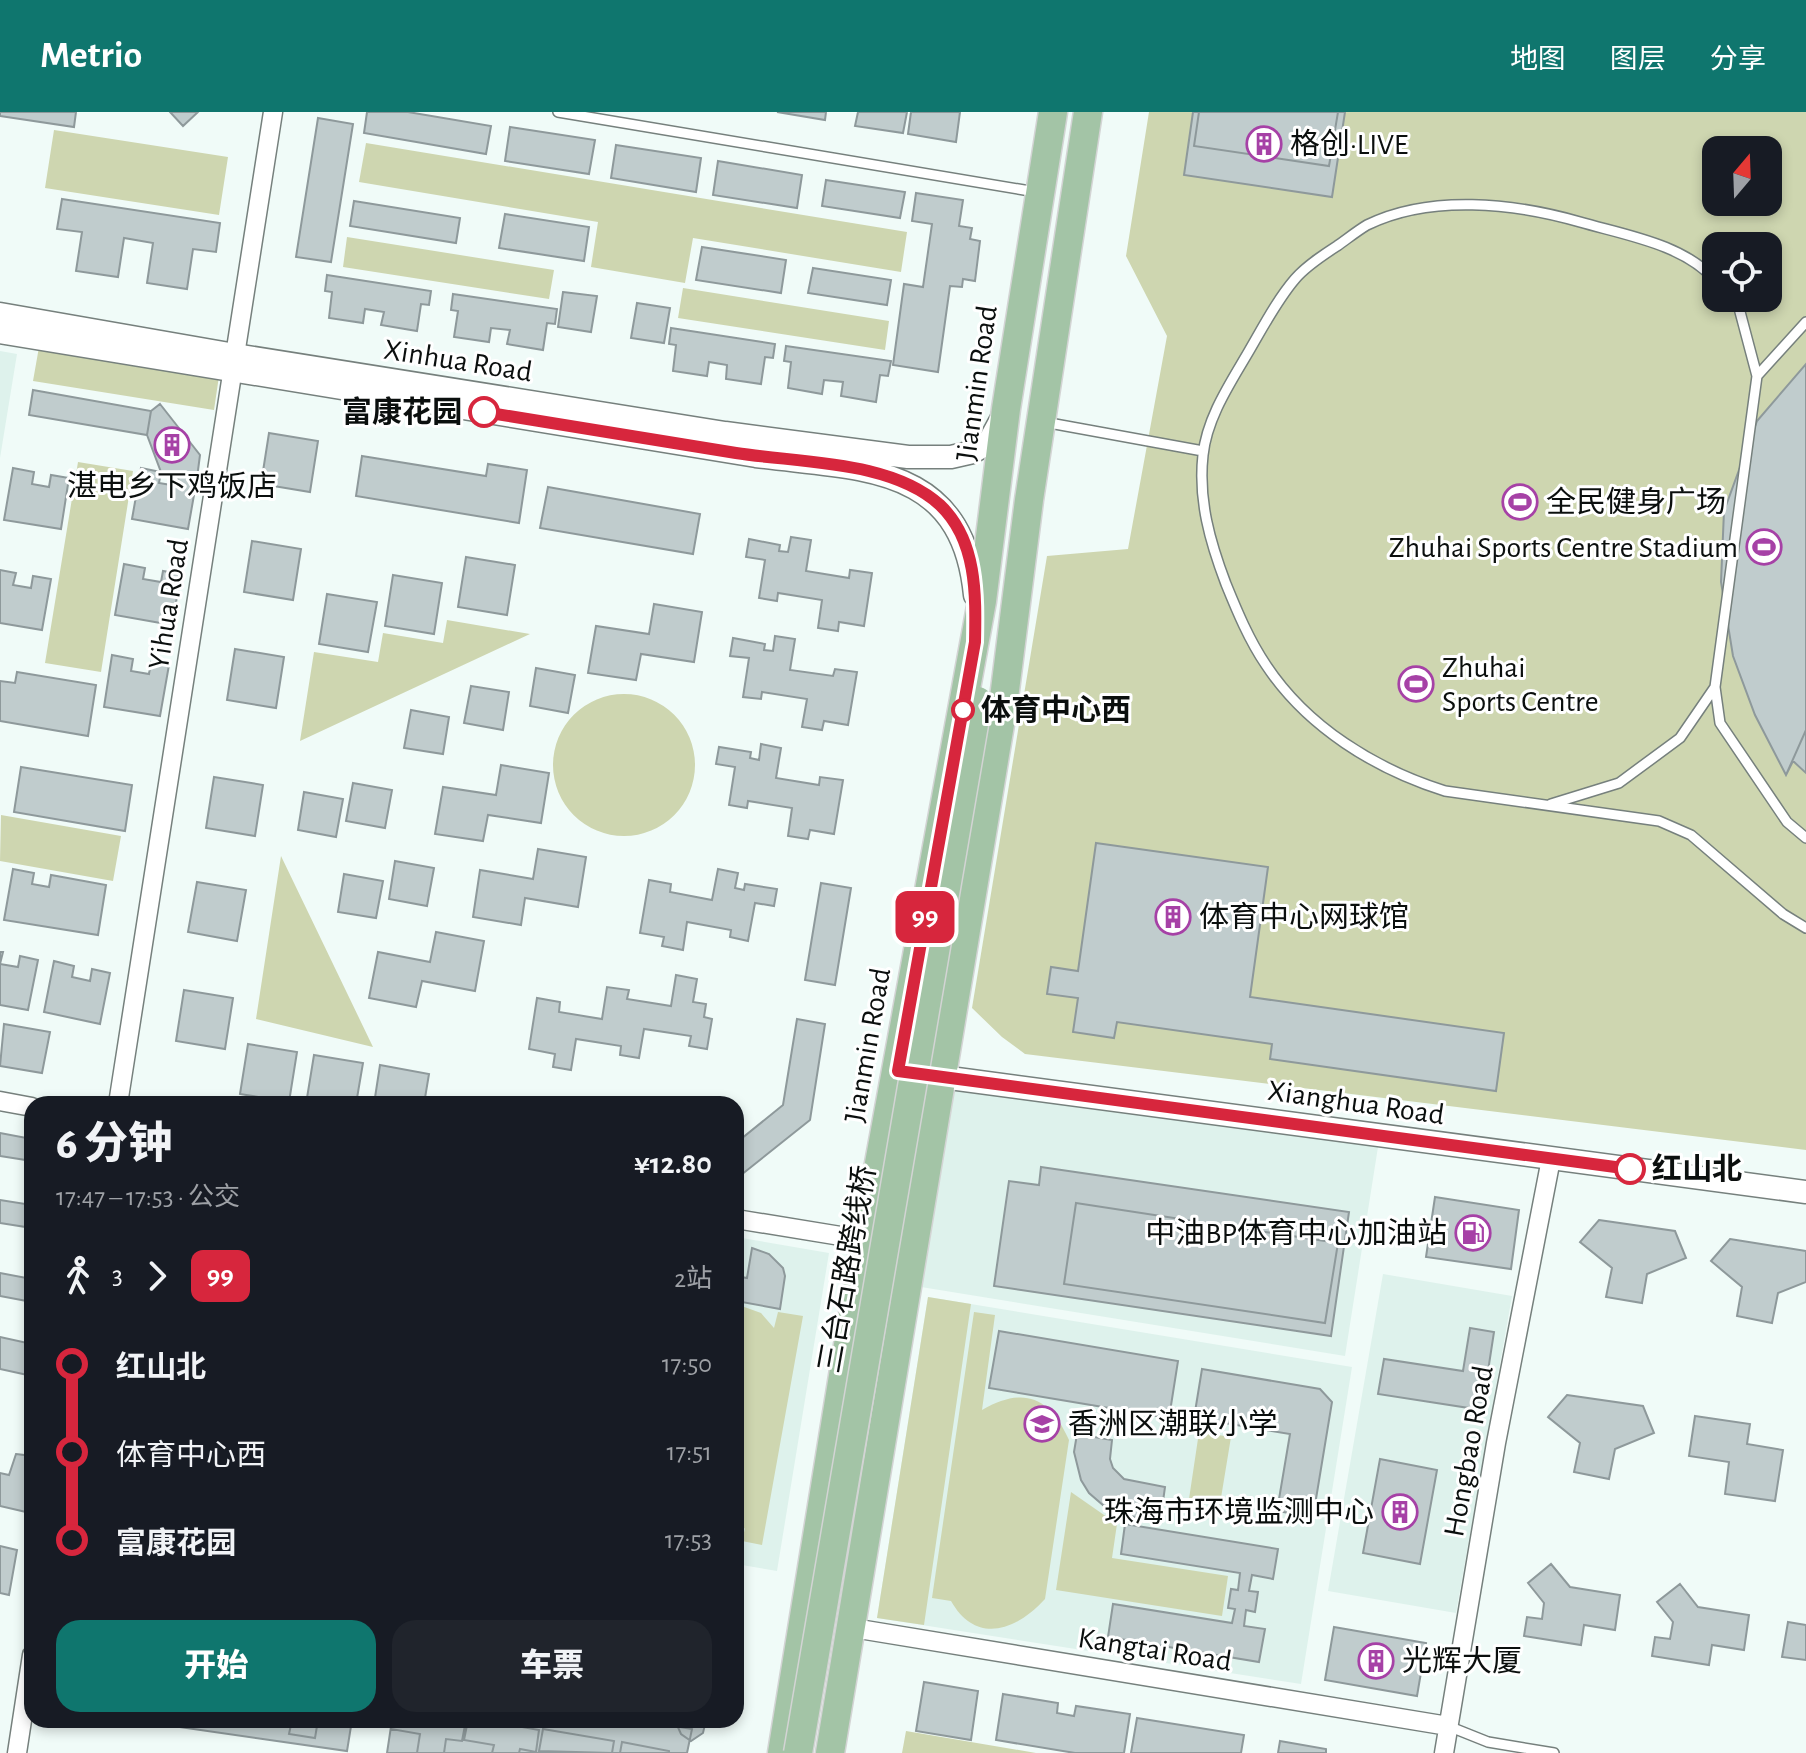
<!DOCTYPE html>
<html lang="zh">
<meta charset="utf-8">
<style>
:root{--surface:#171b24;--page:#20242c;--text:#f1f3f6;--muted:#9ea1a6;--accent:#0f766e}
body{margin:0;font-family:"Alegreya Sans","Noto Sans SC",sans-serif;background:var(--page);color:var(--text);height:100vh;display:flex;flex-direction:column;font-size:30px;white-space:nowrap}
*{box-sizing:border-box;margin:0}
p{font-size:26px;color:var(--muted)}
.icon{flex:none;width:44px;height:44px;fill:none;stroke:currentColor;stroke-width:2;stroke-linecap:round;stroke-linejoin:round}
.map{position:relative;flex:1;overflow:hidden}
.panel{position:absolute;left:24px;top:984px;width:720px;height:632px;display:flex;flex-direction:column;background:var(--surface);border-radius:24px;box-shadow:0 4px 12px #0003}
.panel>*{flex:none}
.badge{padding:0 16px;border-radius:12px;font-size:28px;line-height:52px}
.needle{width:52px;rotate:19deg}
.tools{position:absolute;left:1702px;top:24px;display:grid;gap:16px}
.tools a{display:grid;place-items:center;width:80px;height:80px;border-radius:16px;background:var(--surface);box-shadow:0 4px 12px #0003;font-size:40px}
.map>.badge{position:absolute;translate:-50% -50%;box-shadow:0 0 0 4px #fff}
.legs{display:flex;align-items:center;gap:12px;height:88px;padding:0 32px;font-size:26px}
.legs p{margin-inline-start:auto}
.head{display:flex;align-items:center;justify-content:space-between;height:136px;padding:0 32px}
h1{font-size:44px;font-weight:800;line-height:60px}
.primary-button{display:flex;gap:16px;margin-top:auto;padding:16px 32px}
.primary-button a{flex:1;height:92px;border-radius:24px;background:var(--accent);color:#fff;font-size:32px;font-weight:800;line-height:92px;text-align:center}
.primary-button a+a{background:var(--page);color:var(--text)}
ul{padding:0 32px;list-style:none}
li{display:flex;align-items:center;gap:28px;height:88px;font-size:30px}
li i{display:grid;place-items:center;width:12px;height:100%;margin:0 10px;background:currentColor}
li i::after{content:'';width:20px;height:20px;margin:-10px;border:6px solid;border-radius:50%;background:var(--surface)}
li p{margin-inline-start:auto}
li:first-child i{background:linear-gradient(#0000 50%,currentColor 0)}
li:last-child i{background:linear-gradient(currentColor 50%,#0000 0)}
header{display:flex;align-items:center;gap:48px;box-sizing:border-box;height:112px;padding:0 40px;background:var(--accent);color:#fff}
header strong{font-size:38px}
nav{display:flex;gap:44px;margin-inline-start:auto;font-size:28px}
.map>svg:first-child{display:block}
.built{fill:#def2ec}
.green{fill:#ced6b0;fill-rule:evenodd}
.building{fill:#c0cccd;stroke:#8e999b;stroke-width:2}
.lines{fill:none;stroke-linecap:round;stroke-linejoin:round}
.service-casing{stroke:#76807d;stroke-width:12}
.minor-casing{stroke:#76807d;stroke-width:21}
.tertiary-casing{stroke:#76807d;stroke-width:25}
.primary-casing{stroke:#d3d4d4;stroke-width:31}
.service{stroke:#fff;stroke-width:9}
.minor{stroke:#fff;stroke-width:18}
.tertiary{stroke:#fff;stroke-width:22}
.primary{stroke:#a3c4a6;stroke-width:28}
.primary-bridge-casing{stroke:#d3d4d4;stroke-width:31;stroke-linecap:butt}
.primary-bridge{stroke:#a3c4a6;stroke-width:28}
.line-1-casing{stroke:#fff;stroke-width:18}
.line-1{stroke:#d7263d;stroke-width:12}
.stop-1-dot{fill:#fff;stroke:#d7263d;stroke-width:4}
.labels{text-anchor:middle;stroke-width:6;stroke-linejoin:round;paint-order:stroke}
.poi-label{font-size:30px;fill:#0b0f0e;stroke:#fff;text-anchor:start}
.street-label{font-size:30px;fill:#0b0f0e;stroke:#fff}
.stop-label{font-size:30px;font-weight:bold;fill:#0b0f0e;stroke:#fff;text-anchor:start}
</style>
<header>
<strong>Metrio</strong>
<nav><a>地图</a><a>图层</a><a>分享</a></nav>
</header>
<div class="map">
<svg width="1806" height="1641" viewBox="0 0 1806 1641">
<rect width="100%" height="100%" fill="#f0fbf8"/>
<path class="built" d="M0,239L17,242L0,346Z
M953,977L1378,1035L1345,1244L921,1175Z
M736,1125L829,1141L777,1459L736,1452Z
M1383,1162L1512,1184L1456,1501L1328,1479Z
M928,1185L1352,1255L1301,1572L877,1506Z"/>
<path class="green" d="M1149,0H1806V1038L1025,942L1002,925L972,896L1047,444L1128,437L1167,224L1126,144ZM1716,38H1768V90H1716ZM1716,134H1768V186H1716Z
M54,18L228,45L219,103L45,76Z
M366,31L907,120L901,160L693,126L685,171L591,155L598,110L359,70Z
M347,125L554,158L549,187L343,155Z
M683,176L889,209L885,238L678,206Z
M39,235L219,264L214,298L33,269Z
M78,350L133,359L101,560L45,551Z
M447,508L530,522L300,629L314,540L378,550L383,521L443,531Z
M553 653a71 71 0 1 1 142 0a71 71 0 1 1-142 0Z
M1,703L121,724L113,769L0,749Z
M281,744L373,935L256,907Z
M928,1185L971,1192L924,1513L877,1506Z
M736,1192L761,1201L774,1216L778,1200L803,1204L762,1433L742,1429L745,1416L736,1423Z
M974,1200L995,1203L982,1298C1022,1275 1049,1283 1069,1328L1045,1487C1016,1519 976,1533 951,1489L932,1486Z
M1199,1320L1231,1325L1220,1392L1189,1387Z
M1071,1380L1117,1412L1112,1446L1228,1464L1222,1504L1056,1478Z
M906,1619L1036,1641H902Z"/>
<path class="building" d="M0,0H76L74,15L0,4Z
M170,0H198L183,14Z
M367,0H408L491,14L486,42L364,21Z
M777,0H826L825,8Z
M858,0H907L903,21L855,14Z
M911,0H960L956,30L908,22Z
M1193,0H1345L1332,85L1184,63Z
M1199,0H1338L1329,54L1194,34Z
M318,6L353,12L331,150L296,145Z
M510,15L595,28L589,62L505,49Z
M616,33L701,46L696,80L611,66Z
M718,49L802,63L797,96L713,83Z
M826,68L905,80L900,106L822,94Z
M916,81L963,88L959,114L972,116L970,127L980,129L975,169L963,167L962,175L950,174L938,260L893,253L904,172L923,175L932,112L912,109Z
M62,87L220,111L216,140L193,137L187,177L147,171L153,131L124,126L118,165L76,159L82,120L57,117Z
M354,89L460,106L456,131L350,114Z
M505,102L589,115L584,149L499,136Z
M702,135L786,148L781,181L696,168Z
M813,156L891,168L887,193L808,181Z
M327,163L431,179L429,193L421,192L417,219L381,213L384,200L365,197L363,211L329,206L332,180L325,179Z
M563,180L597,184L591,220L558,215Z
M453,182L557,197L555,212L547,211L543,238L507,232L510,218L491,216L489,230L454,225L458,199L451,198Z
M637,191L670,196L664,231L631,226Z
M671,216L775,232L773,246L765,245L761,272L726,267L727,253L709,250L707,264L673,259L676,233L669,232Z
M786,234L891,249L888,264L880,263L876,290L841,284L843,270L824,268L822,282L788,276L791,250L784,249Z
M1806,252V661L1793,649L1786,663L1755,603L1733,544L1721,470L1724,399L1757,309Z
M1806,252V618L1786,663L1755,603L1733,544L1721,470L1724,399L1757,309Z
M33,278L151,299L147,323L29,303Z
M160,292L200,343L197,366L161,360L147,323L151,299Z
M269,321L318,329L310,380L261,372Z
M362,344L486,364L488,352L527,358L519,411L356,384Z
M13,356L34,360L32,372L49,375L51,363L69,366L61,417L4,408Z
M141,356L161,360L159,371L177,374L179,363L197,366L188,417L132,407Z
M548,375L700,402L693,442L540,416Z
M791,425L811,428L806,459L849,466L850,458L872,461L864,514L839,510L838,519L818,516L822,488L778,481L777,489L759,486L765,448L746,445L749,427L780,433L779,439L788,440Z
M252,429L301,437L293,488L244,480Z
M466,445L515,453L507,503L458,495Z
M124,452L145,456L143,467L161,470L163,459L181,462L172,513L115,503Z
M0,458L16,461L13,473L31,476L33,464L51,467L42,518L0,511Z
M393,463L442,471L434,522L385,514Z
M327,482L377,490L368,540L319,532Z
M654,492L702,500L694,550L641,542L636,568L588,561L596,514L649,522Z
M775,524L795,527L790,558L833,564L835,557L857,560L848,613L824,609L822,618L802,615L807,587L762,580L761,587L743,585L749,546L730,544L733,526L765,532L764,538L773,539Z
M235,537L284,545L276,596L227,588Z
M112,543L133,547L131,559L149,562L151,550L169,553L160,604L104,595Z
M536,556L575,563L568,601L530,594Z
M17,560L96,573L88,624L0,609V569L15,571Z
M471,574L509,580L503,618L464,611Z
M411,598L449,605L443,642L404,636Z
M761,632L781,636L776,666L819,673L820,665L843,668L834,722L810,718L808,727L788,724L792,696L748,689L747,696L729,693L735,655L716,652L719,635L751,640L750,646L759,648Z
M501,653L549,661L541,711L488,703L483,729L435,722L443,675L496,683Z
M21,655L132,673L125,719L14,700Z
M214,665L263,673L255,724L206,716Z
M353,671L392,678L385,716L346,709Z
M304,680L343,687L336,725L298,718Z
M1096,731L1268,755L1250,885L1504,921L1496,979L1270,947L1272,932L1117,910L1114,926L1073,920L1078,886L1047,882L1051,855L1078,859Z
M538,737L586,745L578,795L525,786L521,813L473,805L480,758L533,767Z
M395,749L434,756L427,794L389,787Z
M13,757L34,761L32,772L49,775L51,763L106,773L98,823L4,808Z
M718,757L738,761L735,776L744,778L745,772L777,777L774,794L755,791L748,829L730,825L731,818L687,810L683,838L662,834L664,825L640,821L649,768L671,772L670,780L712,788Z
M344,762L383,769L376,806L338,800Z
M197,770L246,778L237,829L188,820Z
M821,771L851,776L835,873L805,868Z
M436,820L484,829L475,879L422,869L416,895L369,886L378,840L430,850Z
M0,840H3L0,852L18,855L20,844L38,848L28,898L0,893Z
M54,849L74,854L72,865L90,869L92,857L110,861L100,912L44,900Z
M676,863L697,867L693,890L706,892L704,905L712,907L707,937L689,934L691,924L644,917L639,946L620,943L621,934L576,927L571,958L553,955L555,942L529,937L537,886L560,890L559,900L602,907L607,875L629,878L627,887L671,894Z
M184,878L233,886L225,937L176,929Z
M797,907L825,912L810,1008L736,1067V1031L783,993Z
M4,912L50,920L42,961L0,954Z
M248,932L297,940L289,990L240,982Z
M314,943L363,951L356,992H306Z
M380,953L429,962L424,992H374Z
M0,1021L32,1027V1049L0,1044Z
M1041,1055L1349,1100L1331,1224L994,1174L1009,1069L1039,1073Z
M1435,1085L1519,1098L1511,1157L1426,1145Z
M0,1088L32,1093V1116L0,1111Z
M1076,1091L1338,1131L1325,1211L1064,1172Z
M1599,1108L1675,1119L1686,1146L1647,1162L1642,1191L1606,1185L1612,1156L1580,1130Z
M1730,1127L1806,1139V1170L1778,1181L1772,1211L1737,1204L1742,1175L1711,1149Z
M752,1136L769,1142L783,1156L785,1164L780,1197L736,1189V1164L747,1166Z
M0,1161L32,1167V1190L0,1184Z
M1470,1216L1494,1220L1482,1298L1378,1282L1384,1247L1463,1259Z
M999,1219L1178,1249L1169,1306L989,1276Z
M0,1225L32,1232V1264L0,1257Z
M1202,1257L1320,1277L1332,1290L1313,1405L1277,1399L1290,1322L1194,1306Z
M1567,1283L1643,1294L1654,1321L1615,1337L1609,1367L1574,1360L1580,1331L1548,1305Z
M1695,1304L1750,1312L1747,1332L1783,1338L1775,1389L1725,1382L1729,1350L1689,1344Z
M1077,1322L1112,1328L1110,1347L1113,1356L1124,1367L1165,1375L1160,1411L1111,1400L1089,1381L1081,1368L1074,1340Z
M16,1342L32,1344V1370L26,1400L0,1394V1361L9,1363Z
M1380,1347L1437,1358L1420,1452L1363,1441Z
M1125,1412L1278,1437L1273,1467L1252,1463L1249,1479L1258,1480L1255,1500L1246,1498L1244,1514L1265,1517L1259,1550L1108,1525L1113,1492L1232,1511L1235,1497L1228,1496L1231,1477L1238,1478L1240,1461L1121,1442Z
M0,1434L17,1438L9,1483L0,1481Z
M1551,1452L1570,1475L1620,1483L1615,1518L1584,1513L1581,1533L1524,1524L1527,1505L1542,1507L1544,1491L1528,1471Z
M1680,1472L1698,1495L1749,1503L1744,1538L1712,1533L1709,1553L1652,1544L1655,1525L1670,1527L1673,1510L1657,1490Z
M1788,1510L1806,1513V1548L1782,1545Z
M1334,1515L1426,1531L1417,1584L1325,1568Z
M924,1570L978,1579L971,1628L916,1619Z
M1003,1582L1058,1591L1057,1601L1074,1604L1076,1594L1130,1602L1124,1641H1075L996,1628Z
M1137,1606L1244,1623L1241,1641H1131Z
M131,1608H352L347,1639Z
M292,1608H318L315,1626L289,1622Z
M392,1608H466L462,1629L446,1627L444,1641H417L420,1622L391,1617Z
M392,1608H637L692,1617L687,1641H387Z
M468,1608H483L539,1618L536,1640L520,1637L519,1641H492L494,1633L464,1628Z
M649,1608H706L703,1621L691,1629L681,1622L677,1613Z
M543,1617L614,1629L612,1641L539,1639Z
M1280,1629L1326,1637V1641H1278Z
M622,1630L669,1639V1641H620Z"/>
<g class="lines">
<defs>
<path id="service" d="M558,0L1036,80
M1716,169C1684,132 1625,123 1580,110C1514,91 1430,82 1367,113C1357,119 1347,127 1337,134C1323,143 1306,154 1295,167C1277,188 1263,215 1249,239C1231,270 1207,305 1203,343C1198,388 1210,430 1226,472C1237,499 1249,528 1266,553C1307,615 1375,657 1445,679L1659,709L1691,723L1783,802L1806,816
M1730,186L1739,196L1757,264
M1806,210L1757,264L1715,575L1720,611L1787,710L1806,726
M1044,310L1203,339
M1551,692L1619,671L1680,626L1715,575
M1448,1614L1488,1630L1554,1641"/>
<path id="minor" d="M0,989L32,995
M118,992L273,0
M736,1107L865,1128
M853,1516L1448,1614
M17,1641L32,1543
M1444,1641L1496,1331L1551,1047"/>
<path id="tertiary" d="M0,202L235,243L725,321L908,345H951L973,340L989,330L1002,306
M0,220L756,344C861,358 962,350 975,483
M927,963L1806,1080"/>
<path id="primary" d="M782,1641L865,1128L982,489L1006,297L1053,0
M830,1641L1003,594L1029,388L1088,0"/>
</defs>
<use href="#service" class="service-casing"/>
<use href="#minor" class="minor-casing"/>
<use href="#tertiary" class="tertiary-casing"/>
<use href="#primary" class="primary-casing"/>
<use href="#service" class="service"/>
<use href="#minor" class="minor"/>
<use href="#tertiary" class="tertiary"/>
<use href="#primary" class="primary"/>
<defs>
<path id="primary-bridge" d="M798,1641L978,589"/>
</defs>
<use href="#primary-bridge" class="primary-bridge-casing"/>
<use href="#primary-bridge" class="primary-bridge"/>
</g>
<g class="lines">
<defs>
<path id="line-1" d="M484,300C568,314 652,327 736,341C799,351 891,348 940,393C977,428 976,483 975,530L898,959L1630,1057"/>
</defs>
<use href="#line-1" class="line-1-casing"/>
<use href="#line-1" class="line-1"/>
</g>
<defs>
<symbol id="building-ring" viewBox="-11 -11 22 22"><circle r="9.5" fill="#fff" stroke="#a641a6" stroke-width="1.5"/><path d="M-4-6H4V6H1V3H-1V6H-4ZM-2.5-4.3h1.7v1.8h-1.7ZM.8-4.3h1.7v1.8H.8ZM-2.5-1h1.7V.8h-1.7ZM.8-1h1.7V.8H.8Z" fill="#a641a6"/></symbol>
<symbol id="stadium-ring" viewBox="-11 -11 22 22"><circle r="9.5" fill="#fff" stroke="#a641a6" stroke-width="1.5"/><path d="M0-5a6.5 5 0 1 0 0 10a6.5 5 0 1 0 0-10ZM-3.5-1.8h7v3.6h-7Z" fill="#a641a6"/></symbol>
<symbol id="fuel-ring" viewBox="-11 -11 22 22"><circle r="9.5" fill="#fff" stroke="#a641a6" stroke-width="1.5"/><path d="M-5.5-6h7V0h2V4h1.3V-2.5L3-4.5l.8-.8L6-3V5H2.5V1h-1V6h-7ZM-4.2-4.7v3.2H.2V-4.7Z" fill="#a641a6"/></symbol>
<symbol id="school-ring" viewBox="-11 -11 22 22"><circle r="9.5" fill="#fff" stroke="#a641a6" stroke-width="1.5"/><path d="M0-5L7-2L0 1L-7-2ZM-4 1L0 2.5L4 1V4Q0 6-4 4Z" fill="#a641a6"/></symbol>
</defs>
<g fill-rule="evenodd">
<use href="#building-ring" x="1244" y="12" width="40" height="40"/>
<use href="#building-ring" x="152" y="313" width="40" height="40"/>
<use href="#stadium-ring" x="1500" y="370" width="40" height="40"/>
<use href="#stadium-ring" x="1744" y="415" width="40" height="40"/>
<use href="#stadium-ring" x="1396" y="552" width="40" height="40"/>
<use href="#building-ring" x="1153" y="785" width="40" height="40"/>
<use href="#fuel-ring" x="1453" y="1101" width="40" height="40"/>
<use href="#school-ring" x="1022" y="1292" width="40" height="40"/>
<use href="#building-ring" x="1380" y="1380" width="40" height="40"/>
<use href="#building-ring" x="1356" y="1529" width="40" height="40"/>
</g>
<g class="stop-1-dot">
<circle cx="484" cy="300" r="14"/>
<circle cx="963" cy="598" r="10"/>
<circle cx="1630" cy="1057" r="14"/>
</g>
<g class="labels">
<g class="poi-label">
<text x="1290" y="42">格创·LIVE</text>
<text x="172" y="384" text-anchor="middle">湛电乡下鸡饭店</text>
<text x="1546" y="400">全民健身广场</text>
<text x="1738" y="445" text-anchor="end">Zhuhai Sports Centre Stadium</text>
<text x="1442" y="565">Zhuhai<tspan x="1442" dy="34">Sports Centre</tspan></text>
<text x="1199" y="815">体育中心网球馆</text>
<text x="1447" y="1131" text-anchor="end">中油BP体育中心加油站</text>
<text x="1068" y="1322">香洲区潮联小学</text>
<text x="1374" y="1410" text-anchor="end">珠海市环境监测中心</text>
<text x="1402" y="1559">光辉大厦</text>
</g>
<g class="street-label">
<text transform="translate(458 248) rotate(9)" y="10">Xinhua Road</text>
<text transform="translate(976 271) rotate(-82)" y="10">Jianmin Road</text>
<text transform="translate(168 492) rotate(-81)" y="10">Yihua Road</text>
<text transform="translate(867 933) rotate(-80)" y="10">Jianmin Road</text>
<text transform="translate(1356 990) rotate(8)" y="10">Xianghua Road</text>
<text transform="translate(847 1157) rotate(-80)" y="10">三台石路跨线桥</text>
<text transform="translate(1468 1339) rotate(-80)" y="10">Hongbao Road</text>
<text transform="translate(1155 1537) rotate(9)" y="10">Kangtai Road</text>
</g>
<g class="stop-label">
<text x="462" y="310" text-anchor="end">富康花园</text>
<text x="981" y="608">体育中心西</text>
<text x="1652" y="1067">红山北</text>
</g>
</g>
</svg>
<div class="tools">
<a><svg class="needle" viewBox="-14 -14 28 28"><path d="M0-13l5 13h-10z" fill="#e53935"/><path d="M0 13l5-13h-10z" fill="#9ea1a6"/></svg></a>
<a><svg class="icon" aria-label="locate" viewBox="0 0 24 24"><circle cx="12" cy="12" r="6"/><path d="M12 2v4M12 18v4M2 12h4M18 12h4"/></svg></a>
</div>
<b class="badge" style="left:925px;top:805px;background:#d7263d;color:#fff">99</b>
<section class="panel">
<div class="head"><div><h1>6 分钟</h1><p>17:47 – 17:53 · 公交</p></div><b>¥12.80</b></div>
<div class="legs"><svg class="icon" aria-label="walk" viewBox="0 0 24 24"><circle cx="13" cy="4" r="2"/><path d="M13 8l-2 6 4 7M11 14l-3 7M7 12l3-4h3l4 4"/></svg>3<svg class="icon" aria-label="forward" viewBox="0 0 24 24"><path d="M9 5l7 7-7 7"/></svg><b class="badge" style="background:#d7263d;color:#fff">99</b><p>2站</p></div>
<ul>
<li><i style="color:#d7263d"></i><b>红山北</b><p>17:50</p></li>
<li><i style="color:#d7263d"></i><span>体育中心西</span><p>17:51</p></li>
<li><i style="color:#d7263d"></i><b>富康花园</b><p>17:53</p></li>
</ul>
<div class="primary-button"><a>开始</a><a>车票</a></div>
</section>
</div>
